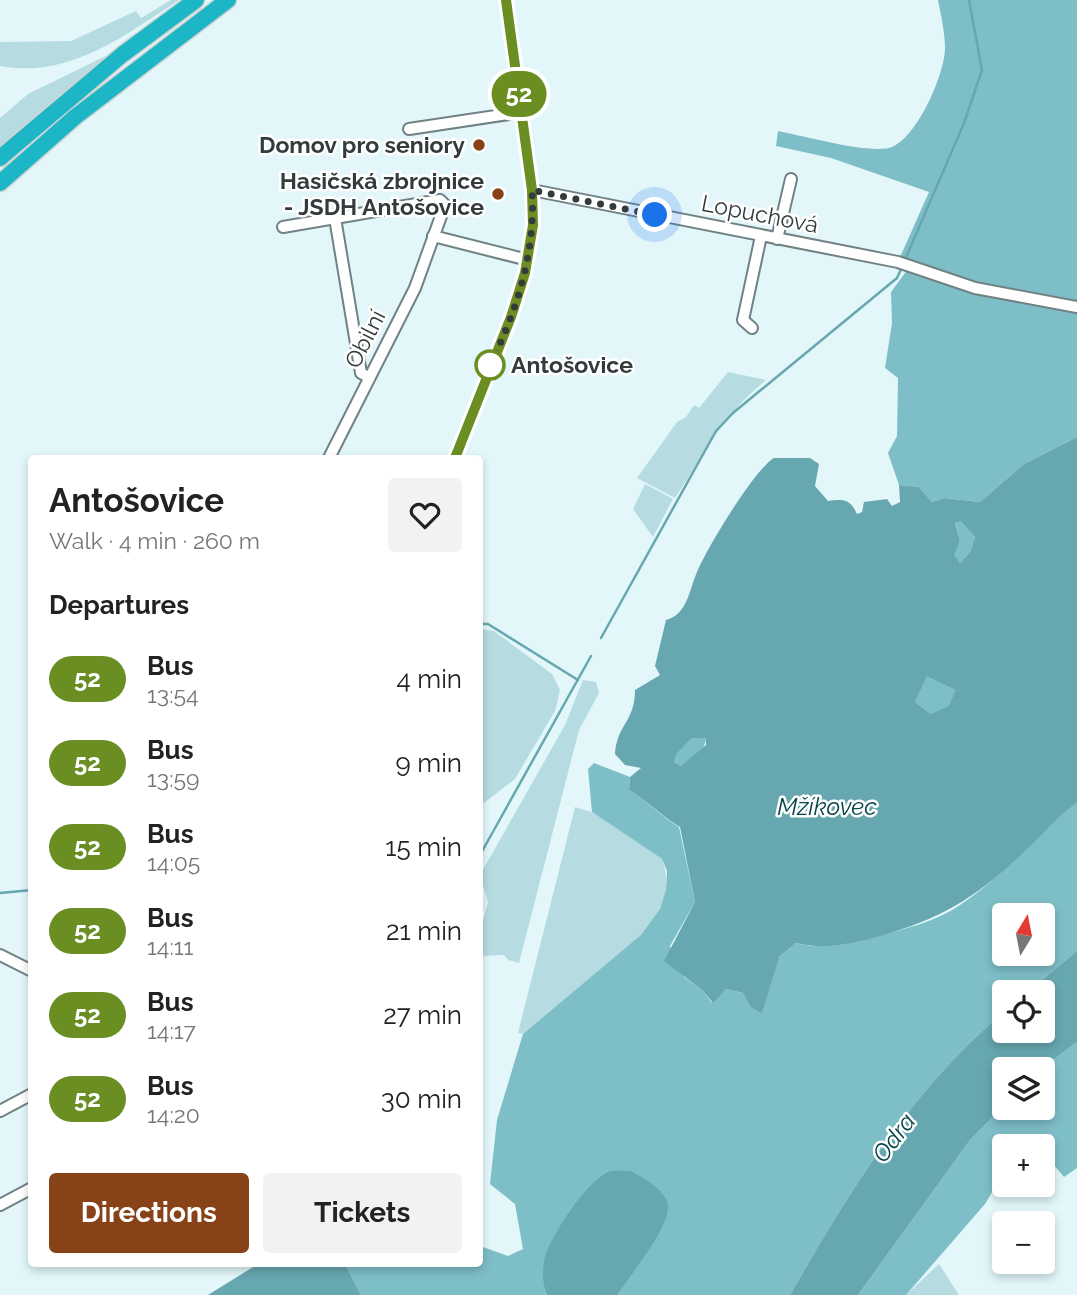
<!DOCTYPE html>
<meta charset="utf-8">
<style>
:root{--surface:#fff;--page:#f2f2f2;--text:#222;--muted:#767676;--accent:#874317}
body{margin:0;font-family:Raleway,sans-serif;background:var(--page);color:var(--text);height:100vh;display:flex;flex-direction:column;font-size:26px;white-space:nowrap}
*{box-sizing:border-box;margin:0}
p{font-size:23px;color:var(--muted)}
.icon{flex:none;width:38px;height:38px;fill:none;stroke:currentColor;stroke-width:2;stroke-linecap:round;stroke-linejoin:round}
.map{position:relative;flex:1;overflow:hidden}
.side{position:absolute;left:28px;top:455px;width:455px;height:812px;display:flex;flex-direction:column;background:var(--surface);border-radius:7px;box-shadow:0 4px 10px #0003}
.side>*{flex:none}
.badge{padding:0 14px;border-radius:23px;font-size:24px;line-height:46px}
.needle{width:46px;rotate:10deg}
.fabs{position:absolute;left:992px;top:903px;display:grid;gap:14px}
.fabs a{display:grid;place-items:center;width:63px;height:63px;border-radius:7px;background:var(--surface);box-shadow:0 4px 10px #0003;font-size:35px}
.you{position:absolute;width:35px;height:35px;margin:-18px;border:5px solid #fff;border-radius:50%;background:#1a73e8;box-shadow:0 0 0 10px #1a73e833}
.map>.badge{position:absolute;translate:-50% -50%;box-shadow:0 0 0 4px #fff}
h2{padding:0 21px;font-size:26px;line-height:63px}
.round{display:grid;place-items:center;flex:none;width:74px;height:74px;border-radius:7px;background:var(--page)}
.overview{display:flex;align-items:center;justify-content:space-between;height:119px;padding:0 21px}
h1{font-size:33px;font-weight:700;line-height:52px}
.action{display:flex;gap:14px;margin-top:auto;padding:14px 21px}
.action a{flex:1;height:80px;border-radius:7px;background:var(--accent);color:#fff;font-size:28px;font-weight:700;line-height:80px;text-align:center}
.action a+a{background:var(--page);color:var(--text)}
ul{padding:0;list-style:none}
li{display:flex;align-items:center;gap:21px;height:84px;padding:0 21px}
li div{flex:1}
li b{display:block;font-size:26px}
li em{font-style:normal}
li .badge{min-width:77px;font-weight:700;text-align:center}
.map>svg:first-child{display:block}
.green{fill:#b6dce1}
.forest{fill:#7ebec7;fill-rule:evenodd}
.water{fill:#67a7af;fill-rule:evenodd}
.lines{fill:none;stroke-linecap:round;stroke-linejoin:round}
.stream{stroke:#67a7af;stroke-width:2.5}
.minor-casing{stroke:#708284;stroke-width:14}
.highway-casing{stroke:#d2d4d4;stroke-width:19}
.minor{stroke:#fff;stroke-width:10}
.highway{stroke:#1db6c6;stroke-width:16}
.line-casing{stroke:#fff;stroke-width:16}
.line{stroke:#6b8e23;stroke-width:10}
.walk{stroke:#333b3c;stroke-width:7;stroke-dasharray:0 12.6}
.poi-dot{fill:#874317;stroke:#fff;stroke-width:2.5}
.stop-dot{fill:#fff;stroke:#6b8e23;stroke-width:3.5}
.labels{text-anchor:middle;stroke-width:5;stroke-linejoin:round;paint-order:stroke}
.poi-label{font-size:23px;font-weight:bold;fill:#333b3c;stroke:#fff;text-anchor:end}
.street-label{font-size:23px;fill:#333b3c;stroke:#fff}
.stop-label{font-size:23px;font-weight:bold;fill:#333b3c;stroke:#fff;text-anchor:start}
.water-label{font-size:24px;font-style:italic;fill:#07454b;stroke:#fff}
</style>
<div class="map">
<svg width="1077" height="1295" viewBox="0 0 1077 1295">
<rect width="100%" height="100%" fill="#e3f7fa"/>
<path class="green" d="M171,0H179C124,36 69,79 0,66V42L71,41L136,11L141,18Z
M116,51L0,149V118L28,94Z
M728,372L766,380C724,414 706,450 677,495L675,498L637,478L677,422L686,417L694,405L699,408Z
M645,484L673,499L653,537L633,509Z
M480,629L494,631L552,674L560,690L555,711L515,779L480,806Z
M583,680L596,682L599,693L579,730L519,963L508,960L504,955L480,956V932L488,902L480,875L565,725Z
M575,807L592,812L662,859C668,876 668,895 659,911C637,952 560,1003 523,1034L518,1033Z
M939,1264L959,1295H906Z"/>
<path class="forest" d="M938,0H1077V437L1024,464L980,502L944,498L932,502L919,487L899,485L888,453L897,436L898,378L885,368L892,323L891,292L908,269L897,264L929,192L831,158L776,146L778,131C804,136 865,153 889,148C916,141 945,74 945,48C945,32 941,16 938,0Z
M962,521L975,537L970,552L960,563L953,555L960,541L955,522Z
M927,675L955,690L949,707L931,714L915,702Z
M706,737C706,752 692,758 681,766L674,762L675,754L692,738Z
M594,763L630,777L629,790C648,801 660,816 679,827L695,902L670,946L684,977L702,990L712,1003L726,989L743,993L750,1007L762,1012L780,956L796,943C823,950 849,944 875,937C903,929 936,922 960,905C1004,876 1035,834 1077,803V951L1028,992H1004V1012C912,1089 849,1192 790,1295H618L630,1274L608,1172C578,1199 556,1224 548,1263C546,1275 543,1284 547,1295H361L345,1264H480V1246L508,1256L523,1249L515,1204L490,1184L497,1120L523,1034L641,935L660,909L666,890L667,871L662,859L592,812L588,769ZM1004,915H1043V954H1004Z
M1077,1042V1168L1064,1177L1043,1152V1146L1033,1141L1027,1146H1004V1172L985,1204L906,1295H858L970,1140L1004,1106L1043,1108L1041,1069Z"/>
<path class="water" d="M1077,437V803C1057,817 1043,834 1026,850C978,896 944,918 880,936C852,944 825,950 796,943L780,956L762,1013L750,1007L743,993L726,989L713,1003L702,990L664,961L695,902L680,827C661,816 648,801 629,790L630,777L641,768L625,765L615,754C617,724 635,722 635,690L660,675L655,666L666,620C688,614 689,590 697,572C707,548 754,470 774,458H810L819,464L815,486L828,501C844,499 850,499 857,514L862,512L864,502L887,499L892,506L900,502L899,485L919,487L932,502L944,498L980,502L1024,464ZM961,521L975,537L970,552L960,563L954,555L960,541L955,523ZM927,676L955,690L949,706L931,714L915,702ZM692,738H706V745L681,766L674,762L676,754Z
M1077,951V1042L1041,1069H1004V1106L970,1140L858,1295H790C849,1192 912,1089 1004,1012V1031H1043V992H1028Z
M630,1171C643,1178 660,1186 667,1201C675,1223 629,1275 618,1295H547C543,1285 542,1273 544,1262C548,1239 586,1182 608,1172C613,1170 624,1171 630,1171Z
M258,1264H345L361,1295H208Z"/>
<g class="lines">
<path class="stream" d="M905,260L964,123L982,70L969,0
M480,624H488L578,680
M601,638L716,431L733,413L897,278L902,267
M480,855L591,656
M0,893L32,890"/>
<defs>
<path id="minor" d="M409,129L522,112
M532,190L898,262L975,288L1077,307
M335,218L361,373L368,377
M283,227L440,200L445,205L415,288L329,458
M433,236L528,260
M777,239L791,179
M752,328L743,320L761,236
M455,458L511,317L525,273L533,225L532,190L506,0
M0,955L32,971
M0,1111L32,1094
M0,1205L32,1188"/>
<path id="highway" d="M0,158L123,54L196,0
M0,183L75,117L228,0"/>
</defs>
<use href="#minor" class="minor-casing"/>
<use href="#highway" class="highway-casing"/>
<use href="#minor" class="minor"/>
<use href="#highway" class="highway"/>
</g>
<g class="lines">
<defs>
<path id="line" d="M455,458L511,317L525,273L533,225L532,190L506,0"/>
</defs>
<use href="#line" class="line-casing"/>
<use href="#line" class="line"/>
<path class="walk" d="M490,365C517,311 536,251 532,190L655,215"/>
</g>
<g class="poi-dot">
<circle cx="479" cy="145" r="7"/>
<circle cx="498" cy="194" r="7"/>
</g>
<circle class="stop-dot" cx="490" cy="365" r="14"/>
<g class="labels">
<g class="poi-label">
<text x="465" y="153">Domov pro seniory</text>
<text x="484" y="189">Hasičská zbrojnice<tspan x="484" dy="26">- JSDH Antošovice</tspan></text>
</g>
<g class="street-label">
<text transform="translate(760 214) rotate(11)" y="8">Lopuchová</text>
<text transform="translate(365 339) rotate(-63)" y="8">Obilní</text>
</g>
<g class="stop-label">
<text x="511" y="373">Antošovice</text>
</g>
<g class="water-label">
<text x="827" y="815">Mžíkovec</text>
<text transform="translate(894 1138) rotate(-53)" y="8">Odra</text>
</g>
</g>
</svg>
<div class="fabs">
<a><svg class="needle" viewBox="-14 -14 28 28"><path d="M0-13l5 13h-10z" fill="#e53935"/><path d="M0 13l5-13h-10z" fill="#767676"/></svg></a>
<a><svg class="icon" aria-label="locate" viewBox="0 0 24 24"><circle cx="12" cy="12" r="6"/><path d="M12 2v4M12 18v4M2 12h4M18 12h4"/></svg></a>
<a><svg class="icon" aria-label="layers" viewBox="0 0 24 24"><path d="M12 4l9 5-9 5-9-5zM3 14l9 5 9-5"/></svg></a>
<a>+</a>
<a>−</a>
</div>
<div class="you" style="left:655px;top:215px"></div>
<b class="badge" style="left:519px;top:94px;background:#6b8e23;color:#fff">52</b>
<section class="side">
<div class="overview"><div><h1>Antošovice</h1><p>Walk · 4 min · 260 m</p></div><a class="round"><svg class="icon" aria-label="heart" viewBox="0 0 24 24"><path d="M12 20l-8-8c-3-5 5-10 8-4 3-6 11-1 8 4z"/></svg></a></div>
<h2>Departures</h2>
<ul>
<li><span class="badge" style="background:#6b8e23;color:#fff">52</span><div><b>Bus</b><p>13:54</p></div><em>4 min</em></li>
<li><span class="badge" style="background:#6b8e23;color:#fff">52</span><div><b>Bus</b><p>13:59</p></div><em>9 min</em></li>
<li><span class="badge" style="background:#6b8e23;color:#fff">52</span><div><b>Bus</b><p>14:05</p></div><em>15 min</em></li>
<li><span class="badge" style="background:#6b8e23;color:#fff">52</span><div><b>Bus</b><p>14:11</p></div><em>21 min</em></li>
<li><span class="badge" style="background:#6b8e23;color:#fff">52</span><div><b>Bus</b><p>14:17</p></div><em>27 min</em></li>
<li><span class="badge" style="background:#6b8e23;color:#fff">52</span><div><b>Bus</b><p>14:20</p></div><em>30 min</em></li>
</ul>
<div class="action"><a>Directions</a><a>Tickets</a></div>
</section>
</div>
